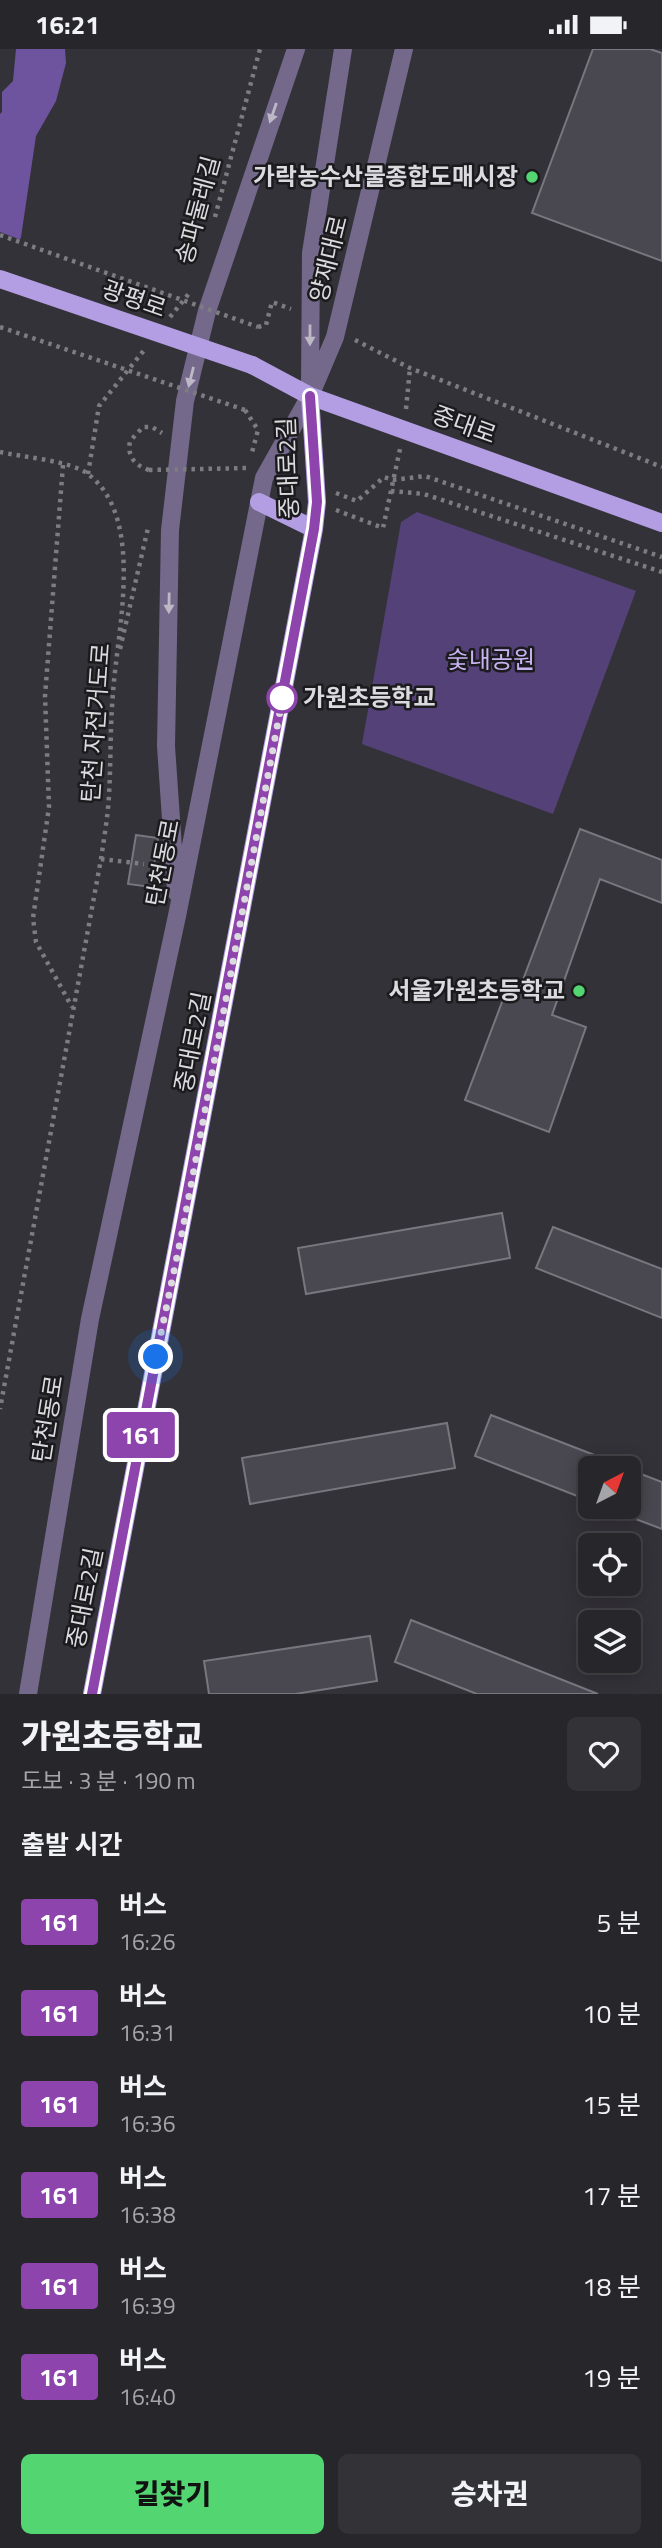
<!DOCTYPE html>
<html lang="ko">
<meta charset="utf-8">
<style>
:root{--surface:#27262b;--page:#333237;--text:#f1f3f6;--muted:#a4a5a9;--line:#434347;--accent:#53d672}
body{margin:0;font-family:"Titillium Web","Noto Sans KR",sans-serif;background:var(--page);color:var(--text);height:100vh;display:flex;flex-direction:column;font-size:26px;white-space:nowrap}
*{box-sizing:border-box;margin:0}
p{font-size:23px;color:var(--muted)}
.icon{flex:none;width:38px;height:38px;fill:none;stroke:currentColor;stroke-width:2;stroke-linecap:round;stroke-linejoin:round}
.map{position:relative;height:1645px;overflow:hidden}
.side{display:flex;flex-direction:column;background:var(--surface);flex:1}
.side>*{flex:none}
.badge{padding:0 14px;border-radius:5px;font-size:24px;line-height:46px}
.needle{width:46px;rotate:41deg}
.fabs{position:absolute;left:578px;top:1407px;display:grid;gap:14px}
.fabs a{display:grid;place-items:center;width:63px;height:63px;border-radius:10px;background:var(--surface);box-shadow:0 4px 18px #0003,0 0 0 2px var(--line);font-size:35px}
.you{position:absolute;width:35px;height:35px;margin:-18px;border:5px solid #fff;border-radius:50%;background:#1a73e8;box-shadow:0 0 0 10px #1a73e833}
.map>.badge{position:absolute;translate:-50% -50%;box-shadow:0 0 0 4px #fff}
h2{padding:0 21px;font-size:26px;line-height:63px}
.round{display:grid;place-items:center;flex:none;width:74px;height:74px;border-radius:10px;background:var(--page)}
.head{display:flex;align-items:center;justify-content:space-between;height:119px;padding:0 21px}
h1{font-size:33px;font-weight:800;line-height:52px}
.button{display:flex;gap:14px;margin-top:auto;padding:14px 21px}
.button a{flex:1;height:80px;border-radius:10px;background:var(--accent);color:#111;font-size:28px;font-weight:800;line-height:80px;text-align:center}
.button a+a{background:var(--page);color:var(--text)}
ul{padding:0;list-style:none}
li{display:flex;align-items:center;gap:21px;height:91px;padding:0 21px}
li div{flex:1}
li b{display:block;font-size:26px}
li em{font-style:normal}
li .badge{min-width:77px;font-weight:700;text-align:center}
.status{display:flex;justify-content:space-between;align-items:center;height:49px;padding:0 35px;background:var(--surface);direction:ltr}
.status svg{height:19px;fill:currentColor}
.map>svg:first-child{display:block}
.green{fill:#544177}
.water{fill:#6e539f}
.pier{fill:#343239}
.building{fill:#49474f;stroke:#78767e;stroke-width:2}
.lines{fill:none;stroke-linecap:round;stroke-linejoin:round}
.path{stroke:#7d7c81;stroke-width:4.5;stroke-dasharray:3.5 5;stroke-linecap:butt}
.minor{stroke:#74698b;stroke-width:18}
.major{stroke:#b49ee3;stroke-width:18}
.path-bridge{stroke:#7d7c81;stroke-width:4.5;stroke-dasharray:3.5 5;stroke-linecap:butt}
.major-bridge{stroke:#b49ee3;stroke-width:18}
.oneway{fill:#bcb8c5}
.line-casing{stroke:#fff;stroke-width:16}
.line{stroke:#8e44ad;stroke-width:10}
.walk{stroke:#dbdade;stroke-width:7;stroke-dasharray:0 12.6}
.poi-dot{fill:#53d672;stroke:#1b1a1d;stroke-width:2.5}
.stop-dot{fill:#fff;stroke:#8e44ad;stroke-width:3.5}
.labels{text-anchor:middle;stroke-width:5;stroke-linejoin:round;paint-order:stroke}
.poi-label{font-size:24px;font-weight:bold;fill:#dbdade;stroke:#1b1a1d;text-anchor:end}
.street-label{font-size:24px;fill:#dbdade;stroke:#1b1a1d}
.park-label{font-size:24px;fill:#c7b3f2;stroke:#1b1a1d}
.stop-label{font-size:24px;font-weight:bold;fill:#dbdade;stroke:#1b1a1d;text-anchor:start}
</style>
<div class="status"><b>16:21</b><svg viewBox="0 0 49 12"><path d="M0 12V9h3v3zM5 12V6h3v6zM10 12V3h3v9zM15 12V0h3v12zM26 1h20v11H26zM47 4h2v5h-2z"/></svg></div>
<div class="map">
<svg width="662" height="1645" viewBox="0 0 662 1645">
<rect width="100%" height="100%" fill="#343239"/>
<path class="green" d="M417,463L636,542L553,765L362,695L401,473Z"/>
<path class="water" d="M16,0H65L66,14L56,52L36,87L21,188L0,242V65L2,63V43L13,32Z"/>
<path class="pier" d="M0,183L24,192L3,243L0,245Z"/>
<path class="building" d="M593,0H650L662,4V212L532,164Z
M580,780L662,811V854L600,830L552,966L586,978L549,1083L465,1051L510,932L521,936Z
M136,786L158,789L151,838L128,835Z
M502,1164L510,1209L306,1245L298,1199Z
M553,1178L662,1220V1269L536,1219Z
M491,1366L628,1419H590V1452L475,1407Z
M447,1374L455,1419L250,1455L242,1409Z
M628,1420L662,1433V1480L604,1458H628Z
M411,1571L598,1645H477L395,1613Z
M370,1587L377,1632L295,1645H209L204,1612Z"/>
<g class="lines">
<path class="path" d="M215,168L260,0
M170,268L191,242
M258,278L266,276L272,253L291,260
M355,291L410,319L662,418
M406,360L410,319
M245,361L258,381L251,407
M0,403C22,408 72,412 88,425C146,469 117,582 113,644C110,678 111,712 109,746C108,767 104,789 101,810L0,1360
M63,416L45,647L49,758L33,869L36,893L72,958
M149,421C134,416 127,407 130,392L143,378H152L162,384
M88,425L99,357L145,300
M391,442L424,445L662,523
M336,444L357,452L384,428L393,431L425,427L662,508
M336,461L383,479L400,400
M120,600L148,479
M101,810L144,815"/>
<path class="minor" d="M310,337L311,204L343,0
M176,843L166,697L170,481L185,352L207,262L296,0
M28,1645L90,1270L177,867L264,429L310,347L335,288L404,0"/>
<path class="major" d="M252,316L310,347L662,474
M259,453L314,480
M92,1645L314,480L317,453L310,347"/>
<path class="path-bridge" d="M0,186L258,278
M0,278L245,361
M149,421L248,419"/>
<path class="major-bridge" d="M0,230L252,316"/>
</g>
<defs><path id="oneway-solid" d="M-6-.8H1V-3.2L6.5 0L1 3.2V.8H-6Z" transform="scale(1.75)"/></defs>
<g class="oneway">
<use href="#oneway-solid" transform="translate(273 64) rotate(109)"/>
<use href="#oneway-solid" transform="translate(310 286) rotate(90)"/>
<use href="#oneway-solid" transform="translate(191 328) rotate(104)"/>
<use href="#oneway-solid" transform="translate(169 554) rotate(91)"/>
</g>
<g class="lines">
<defs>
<path id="line" d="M92,1645L314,480L317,453L310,347"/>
</defs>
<use href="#line" class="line-casing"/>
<use href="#line" class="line"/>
<path class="walk" d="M156,1308L183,1179L284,641L282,649"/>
</g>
<g class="poi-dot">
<circle cx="532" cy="128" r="7"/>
<circle cx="579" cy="942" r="7"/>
</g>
<circle class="stop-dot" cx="282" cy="649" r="14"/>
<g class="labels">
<g class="poi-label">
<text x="518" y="136">가락농수산물종합도매시장</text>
<text x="565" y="950">서울가원초등학교</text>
</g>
<g class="street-label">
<text transform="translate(198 161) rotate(-75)" y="8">송파둘레길</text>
<text transform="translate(329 210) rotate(-76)" y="8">양재대로</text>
<text transform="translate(134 250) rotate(19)" y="8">광평로</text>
<text transform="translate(464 376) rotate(20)" y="8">중대로</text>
<text transform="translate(288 419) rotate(-92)" y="8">중대로2길</text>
<text transform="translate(96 674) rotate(-86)" y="8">탄천 자전거도로</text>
<text transform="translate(163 814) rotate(-79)" y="8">탄천동로</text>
<text transform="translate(193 993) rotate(-79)" y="8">중대로2길</text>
<text transform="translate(48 1370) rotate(-81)" y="8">탄천동로</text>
<text transform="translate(85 1549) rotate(-79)" y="8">중대로2길</text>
</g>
<g class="park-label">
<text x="491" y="619">숯내공원</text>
</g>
<g class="stop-label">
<text x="303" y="657">가원초등학교</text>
</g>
</g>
</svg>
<div class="fabs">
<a><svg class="needle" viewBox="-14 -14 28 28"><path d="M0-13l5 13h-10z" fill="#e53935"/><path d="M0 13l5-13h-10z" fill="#a4a5a9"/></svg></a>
<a><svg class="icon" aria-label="locate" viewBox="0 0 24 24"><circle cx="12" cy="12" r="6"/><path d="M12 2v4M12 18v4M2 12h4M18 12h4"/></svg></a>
<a><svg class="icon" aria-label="layers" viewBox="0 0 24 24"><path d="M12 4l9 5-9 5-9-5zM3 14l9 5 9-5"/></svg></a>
</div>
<div class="you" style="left:156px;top:1308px"></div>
<b class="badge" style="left:141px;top:1386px;background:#8e44ad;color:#fff">161</b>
</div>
<section class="side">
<div class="head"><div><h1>가원초등학교</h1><p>도보 · 3 분 · 190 m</p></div><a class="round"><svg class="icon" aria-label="heart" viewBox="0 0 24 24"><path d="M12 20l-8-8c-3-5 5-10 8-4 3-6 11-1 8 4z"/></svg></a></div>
<h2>출발 시간</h2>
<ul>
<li><span class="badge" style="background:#8e44ad;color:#fff">161</span><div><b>버스</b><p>16:26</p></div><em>5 분</em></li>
<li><span class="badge" style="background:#8e44ad;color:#fff">161</span><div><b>버스</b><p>16:31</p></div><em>10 분</em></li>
<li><span class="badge" style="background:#8e44ad;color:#fff">161</span><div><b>버스</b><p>16:36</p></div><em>15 분</em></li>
<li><span class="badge" style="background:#8e44ad;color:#fff">161</span><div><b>버스</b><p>16:38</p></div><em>17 분</em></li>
<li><span class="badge" style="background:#8e44ad;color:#fff">161</span><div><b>버스</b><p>16:39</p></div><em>18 분</em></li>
<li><span class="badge" style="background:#8e44ad;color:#fff">161</span><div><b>버스</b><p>16:40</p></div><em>19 분</em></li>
</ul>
<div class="button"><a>길찾기</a><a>승차권</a></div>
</section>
